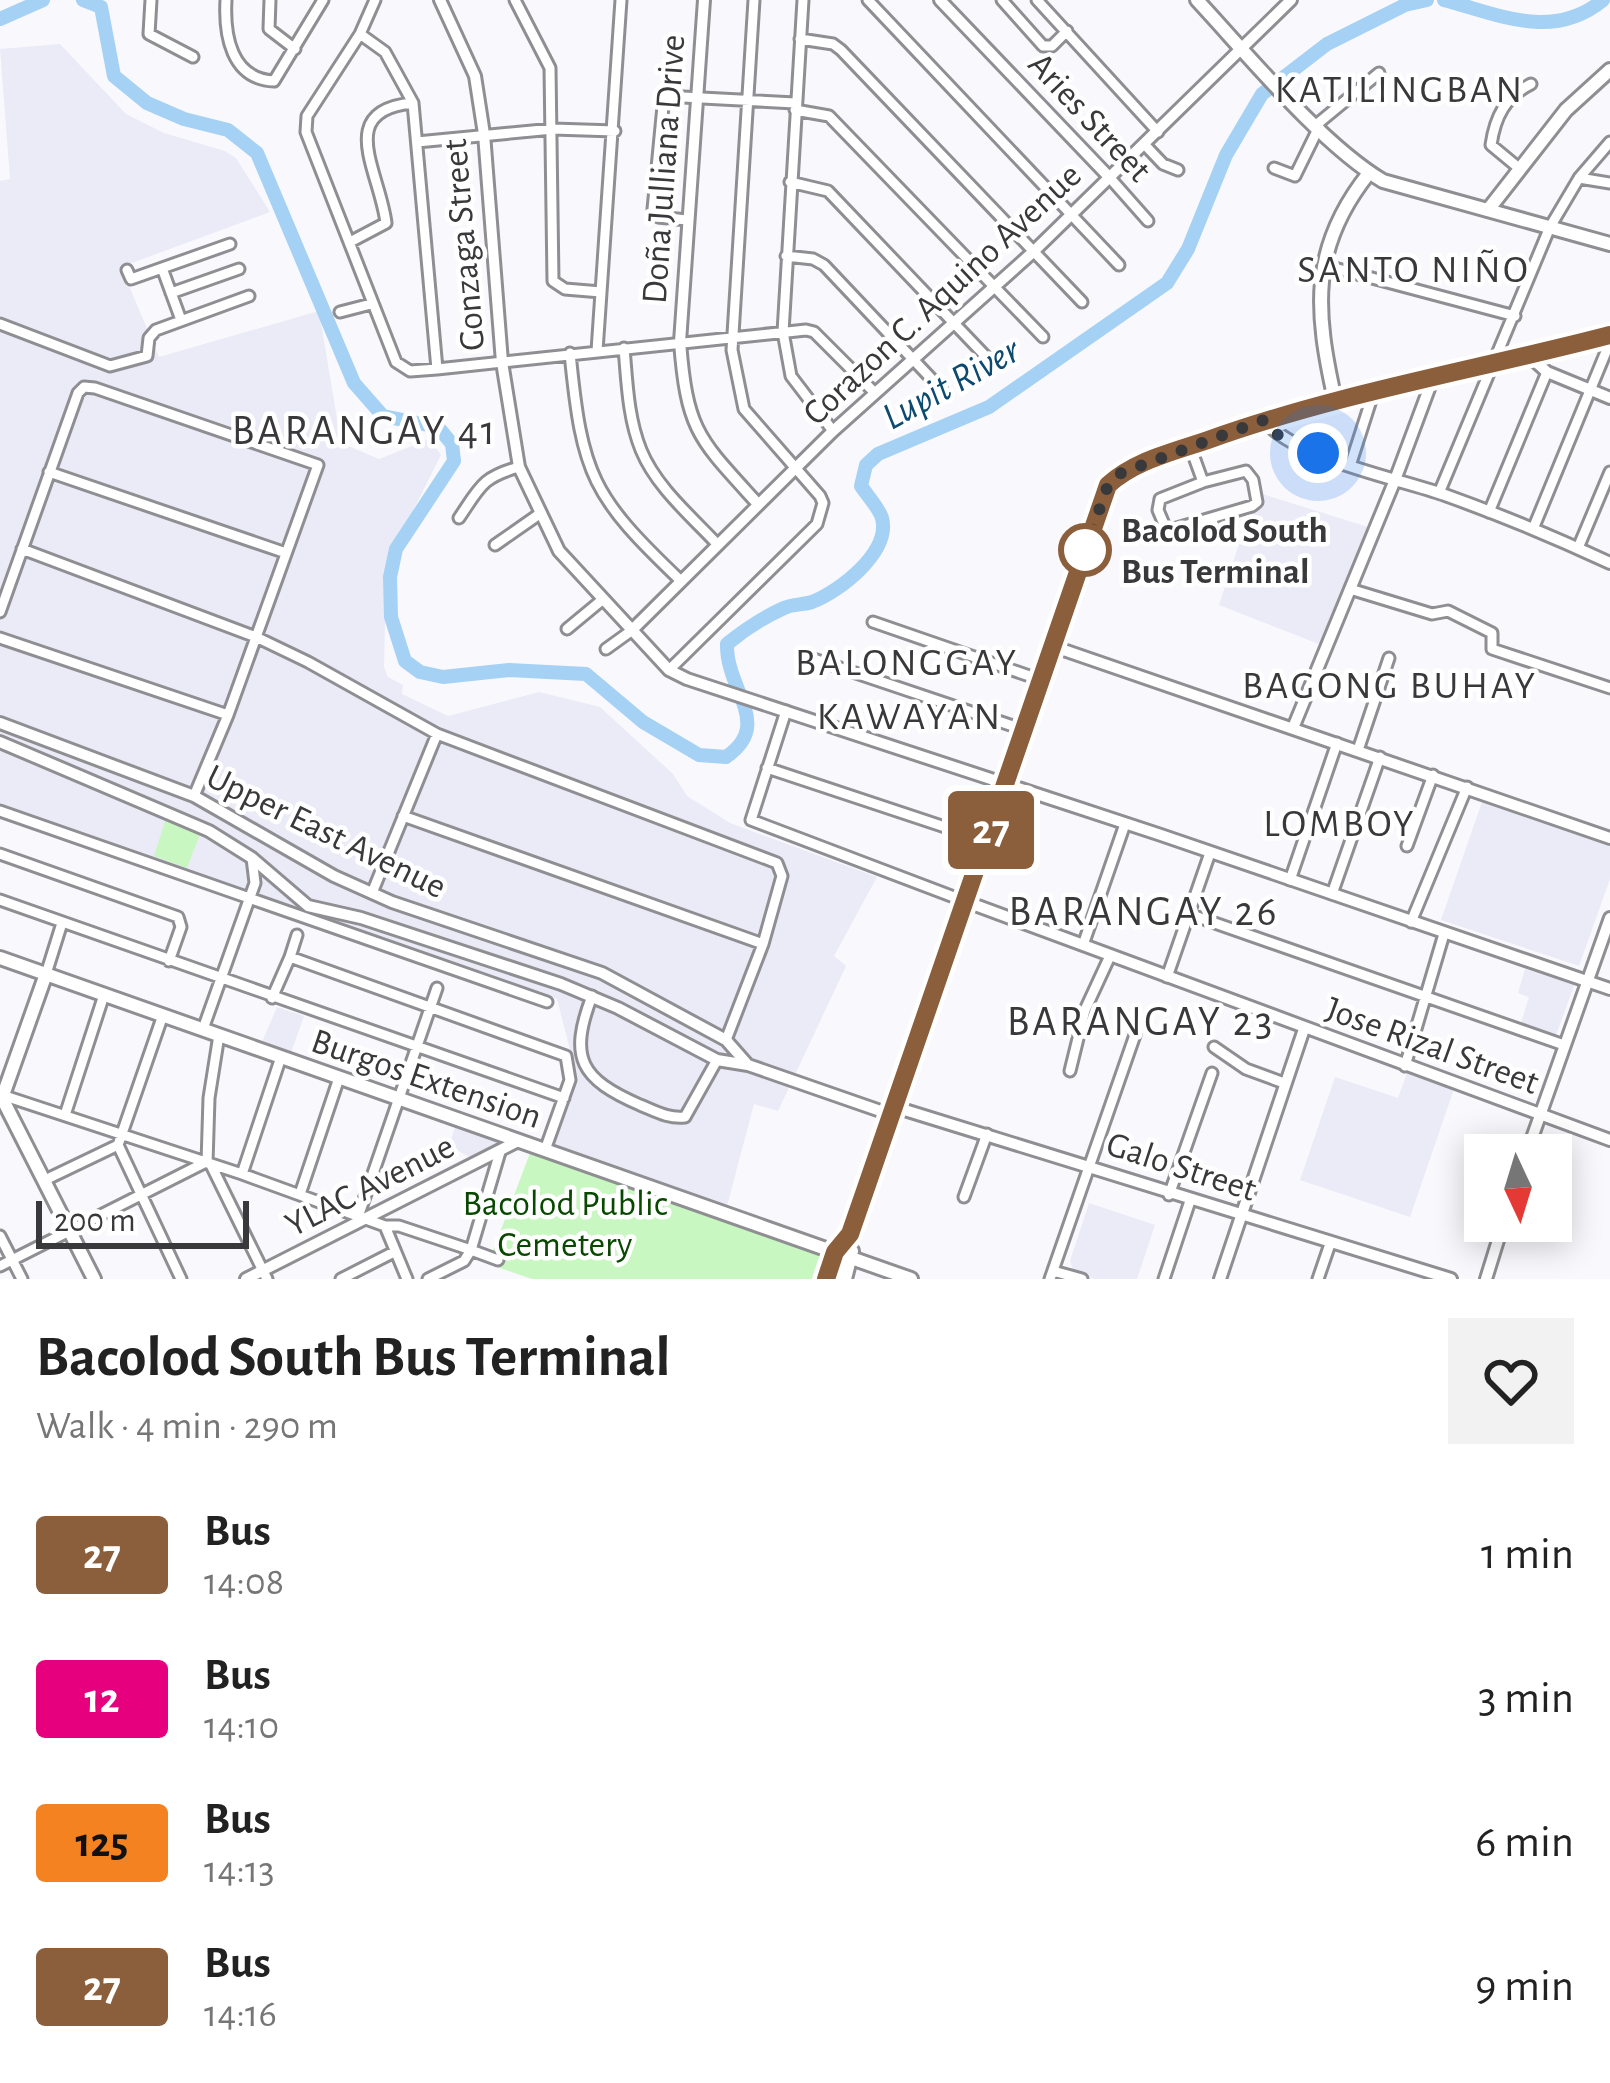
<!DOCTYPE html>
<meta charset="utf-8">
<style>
:root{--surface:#fff;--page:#f2f2f2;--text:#222;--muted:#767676}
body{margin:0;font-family:"Alegreya Sans",sans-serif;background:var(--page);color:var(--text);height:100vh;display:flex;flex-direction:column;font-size:45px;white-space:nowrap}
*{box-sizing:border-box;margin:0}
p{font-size:39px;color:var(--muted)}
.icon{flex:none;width:66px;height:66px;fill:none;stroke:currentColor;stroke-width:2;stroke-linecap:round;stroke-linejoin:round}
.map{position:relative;height:1279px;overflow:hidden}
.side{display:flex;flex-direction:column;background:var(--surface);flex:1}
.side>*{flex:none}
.badge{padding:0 24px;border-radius:9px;font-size:42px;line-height:78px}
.needle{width:78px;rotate:176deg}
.tools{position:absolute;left:1464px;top:1134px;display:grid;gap:24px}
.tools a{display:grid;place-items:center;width:108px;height:108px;border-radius:0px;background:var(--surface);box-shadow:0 6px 30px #0003;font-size:60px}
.scale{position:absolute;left:36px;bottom:30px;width:213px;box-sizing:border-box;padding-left:12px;border:6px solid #39393b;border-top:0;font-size:33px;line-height:42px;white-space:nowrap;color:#39393b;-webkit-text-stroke:9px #fff;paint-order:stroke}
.you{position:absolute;width:60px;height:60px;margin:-30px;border:9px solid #fff;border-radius:50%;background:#1a73e8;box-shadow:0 0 0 18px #1a73e833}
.map>.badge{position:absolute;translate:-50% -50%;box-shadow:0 0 0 6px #fff}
.round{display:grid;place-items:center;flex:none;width:126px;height:126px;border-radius:0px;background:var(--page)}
.head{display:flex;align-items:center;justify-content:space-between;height:204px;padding:0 36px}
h1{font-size:57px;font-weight:700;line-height:90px}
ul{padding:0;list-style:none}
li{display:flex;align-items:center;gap:36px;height:144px;padding:0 36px}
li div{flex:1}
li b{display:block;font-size:45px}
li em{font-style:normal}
li .badge{min-width:132px;font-weight:700;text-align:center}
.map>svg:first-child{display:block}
.built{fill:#eaebf7}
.green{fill:#c9f7c1}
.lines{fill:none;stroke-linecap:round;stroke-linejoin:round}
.river{stroke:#a4d1f4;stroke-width:14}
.minor-casing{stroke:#8f8f93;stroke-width:15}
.tertiary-casing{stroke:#8f8f93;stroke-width:16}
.secondary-casing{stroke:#8f8f93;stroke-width:18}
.minor{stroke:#fff;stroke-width:9}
.tertiary{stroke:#fff;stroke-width:10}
.secondary{stroke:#fff;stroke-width:12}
.line-casing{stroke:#fff;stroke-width:27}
.line{stroke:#8b5e3c;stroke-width:18}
.walk{stroke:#39393b;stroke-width:12;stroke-dasharray:0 21.6}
.stop-dot{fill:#fff;stroke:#8b5e3c;stroke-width:6}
.labels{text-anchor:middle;stroke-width:9;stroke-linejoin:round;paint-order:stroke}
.street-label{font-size:36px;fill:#39393b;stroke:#fff}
.stop-label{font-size:36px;font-weight:bold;fill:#39393b;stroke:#fff;text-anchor:start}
.park-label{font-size:36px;fill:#094800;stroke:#fff}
.neighbourhood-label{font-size:39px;letter-spacing:3px;fill:#39393b;stroke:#fff}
.water-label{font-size:39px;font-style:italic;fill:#0d4a70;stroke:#fff}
.quarter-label{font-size:42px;letter-spacing:3px;fill:#39393b;stroke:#fff}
</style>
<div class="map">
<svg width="1610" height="1279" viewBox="0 0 1610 1279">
<rect width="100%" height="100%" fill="#f8f8fd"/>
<path class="built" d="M60,44L126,114L164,133L225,151L236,158L270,212L121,267L159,357L319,311L341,443L379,459L430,439L441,455L394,548L386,577L384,667L388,677L403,685L402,694L448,716L539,692L600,707L673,774L687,796L730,823L877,877L834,956L846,966L778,1111L754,1104L727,1206L549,1143L575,1069L557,999L0,806V181L10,179L0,49Z
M1256,492L1371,528L1324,646L1219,605Z
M1483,799L1610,846V879L1579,966L1441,920Z
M1525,969L1575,983L1555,1038L1520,1026L1529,997L1518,993Z
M277,1007L304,1016L291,1053L262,1042Z
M1407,1073L1454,1089L1410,1217L1300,1180L1335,1077L1398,1098Z
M455,1127L496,1142V1150L475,1160L449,1146Z
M1089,1203L1155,1225L1137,1279H1094L1073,1270L1070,1261Z"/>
<path class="green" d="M167,815L201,832L187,868L154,856Z
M530,1153L822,1249L812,1279H532L488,1264Z"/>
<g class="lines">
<path class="river" d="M83,0L101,7L114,76L147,103L184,119L228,130L257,153L354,383L383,416L438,427L452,444L454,461L396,549L390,577L391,617L405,661L420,672L443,677L509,670L586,674L643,722L699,755L726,757C774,724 726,691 727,644C744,630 764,617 784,608C793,604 803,605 812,602C839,592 891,552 882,518C879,508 867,495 861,486L866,465L878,454L989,407L1167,283L1188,249L1226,155L1262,94L1327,44L1405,5L1427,0
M1444,0C1500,15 1553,41 1603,0
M0,19L43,0"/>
<defs>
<path id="minor" d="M151,0L149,34L193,57
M226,0C224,35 231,79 274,81L323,0
M270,0L269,29L295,49
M375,0L360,34L307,116L306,132L396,362L410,371L437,369L806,330L814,332L875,393
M515,0L550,68L553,281L565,289L601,292
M803,0L783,332L791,376L833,431
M868,0L1119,265
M1002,0L1043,46H1052L1067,31
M1037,0L1158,132
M360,34L385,52L413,103L437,369
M800,39L833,44L841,50L1082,302
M795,110L829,116L1043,337
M1316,125L1379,73
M417,142L553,129L615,131
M1144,144L1163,164L1178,170
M1274,168L1295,176L1319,127
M1520,169L1491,145C1495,117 1505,97 1531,84
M1110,178L1148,221
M1579,178L1610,183
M790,182L828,191L993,364
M687,220L658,217L653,209L664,96L795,103
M350,242L386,223C380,172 334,110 413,103
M786,256L813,259L824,265L942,390
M1323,265L1515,316
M162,268L181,320
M127,270L131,279L230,244
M171,293L239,269
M340,312L371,304
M0,324L110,366L147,356L149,338L156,330L249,296
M624,348C627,382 628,418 641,450C656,487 692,517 718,545
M597,351L621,0
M570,353C582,476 592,496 681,581
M1190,446L1203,482L1246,471L1253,480L1257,502L1252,506L1211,518L1217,535
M1350,466L1374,391
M49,472L286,553
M1203,482L1160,499L1158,510L1166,529L1170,530L1211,518
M1439,493L1550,227L1579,178L1610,142
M1489,512L1547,372
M459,518C480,487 482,477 519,467
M1533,529L1610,342
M495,545L538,515
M1578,548L1610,472
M22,549L256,637L308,662L437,734L777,863L782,876L763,944L726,1040
M1350,589L1432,614L1448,611L1492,633V649L1610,688
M0,612L78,393L84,387L95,388L318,465L228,715L194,796
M873,622L1041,680
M567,629L602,600
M0,638L228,715
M606,649L631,631
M805,656L1025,730
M669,670L817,524L823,503L820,496L744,409L732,350L754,0
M786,711L751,820L967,902
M1358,750L1389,658
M767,768L987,841
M0,811L547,1002
M403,816L763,944
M1407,846L1433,775
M0,854L178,917L181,927L169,961
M1290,880L1337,743
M372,893L437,734
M1332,894L1380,757
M0,900L564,1098
M1189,914L1564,1045
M1411,922L1467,787
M1083,945L1125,824
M290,957L297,935
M46,974L62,923
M1167,977L1210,853
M592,996C568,1059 581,1079 640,1105C655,1111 668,1119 685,1117L717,1060
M272,998L290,957L566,1056L570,1080L545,1150
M163,1015L118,1145L181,1279
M203,1029L255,883L252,858
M1214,1047L1246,1069L1284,1083
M1405,1066L1444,934
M1070,1071L1085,1010L1110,956
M2,1095L242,1174L385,1226H399L471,1250L500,1152
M65,1115L104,995
M207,1163L209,1098L219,1035
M211,1165L267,1279
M242,1174L281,1057
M45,1180L118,1145
M300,1194L339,1078
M1169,1195L1212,1073
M964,1197L987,1134
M359,1214L437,988
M385,1226L407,1279
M0,1236L22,1279
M0,1266L204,1163
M1053,1271L1082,1279
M341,1279L394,1252
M428,1279L464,1261L471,1250L498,1260
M1050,1279L1135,1035
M1164,1279L1190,1201
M1318,1279L1330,1244"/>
<path id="tertiary" d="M440,0L475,76L484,134L502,362L519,467L559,551L669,670L687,679L1161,835L1610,989
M704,0L680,342C687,432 699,439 758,504
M940,0L1110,178
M1529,356L1547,372L1610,398
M1264,420C1295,459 1397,478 1445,495C1501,515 1556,538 1610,563
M631,631L833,431L1033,252L1291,0
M1052,646L1610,838
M0,723L194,796L334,876L392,902L602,973L726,1040L748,1065
M1293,728L1395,480L1433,378
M0,742L209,831L252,858L308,906L361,918L561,984L618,1008L717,1060L748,1065L892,1115
M967,902L1610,1140
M895,1107L1451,1279
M1526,1155L1610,918
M246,1279L518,1141
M1220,1279L1304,1029
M1486,1279L1504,1221"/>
<path id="secondary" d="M1197,0C1248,55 1321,144 1383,181L1610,244
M1488,210L1566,110L1610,70
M1335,400C1315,311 1309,248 1369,173
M0,958L911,1279
M46,974L2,1098L94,1279
M825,1279L835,1252L850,1234L867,1185L1108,485C1134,462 1167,455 1199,443C1333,394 1473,370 1610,335
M845,1279L852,1251"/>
</defs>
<use href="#minor" class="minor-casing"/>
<use href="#tertiary" class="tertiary-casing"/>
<use href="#secondary" class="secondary-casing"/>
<use href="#minor" class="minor"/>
<use href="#tertiary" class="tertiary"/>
<use href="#secondary" class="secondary"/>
</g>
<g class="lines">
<defs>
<path id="line" d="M826,1279L835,1252L850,1234L867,1185L1108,485C1136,460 1173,452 1208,440C1339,393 1476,370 1610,335"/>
</defs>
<use href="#line" class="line-casing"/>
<use href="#line" class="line"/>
<path class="walk" d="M1085,550L1108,485L1121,473L1264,420L1278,435L1318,453"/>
</g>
<circle class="stop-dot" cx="1085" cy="550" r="24"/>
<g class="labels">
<g class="street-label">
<text transform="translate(1091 116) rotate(47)" y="13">Aries Street</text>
<text transform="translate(662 169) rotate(-86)" y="13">Doña Julliana Drive</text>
<text transform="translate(462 245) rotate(-95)" y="13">Gonzaga Street</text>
<text transform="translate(941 293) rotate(-43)" y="13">Corazon C. Aquino Avenue</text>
<text transform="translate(327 830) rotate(26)" y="13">Upper East Avenue</text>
<text transform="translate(1433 1044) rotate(20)" y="13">Jose Rizal Street</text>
<text transform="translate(427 1077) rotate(19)" y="13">Burgos Extension</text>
<text transform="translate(1182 1165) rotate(18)" y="13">Galo Street</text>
<text transform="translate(369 1184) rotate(-27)" y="13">YLAC Avenue</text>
</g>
<g class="stop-label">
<text x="1121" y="542">Bacolod South<tspan x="1121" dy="41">Bus Terminal</tspan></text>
</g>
<g class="park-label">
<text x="565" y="1215">Bacolod Public<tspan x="565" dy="41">Cemetery</tspan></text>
</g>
<g class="neighbourhood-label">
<text x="1400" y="102">KATILINGBAN</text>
<text x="1414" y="282">SANTO NIÑO</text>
<text x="907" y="675">BALONGGAY</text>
<text x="1390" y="698">BAGONG BUHAY</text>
<text x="910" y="729">KAWAYAN</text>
<text x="1340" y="836">LOMBOY</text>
</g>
<g class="water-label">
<text transform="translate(950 382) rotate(-29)" y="14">Lupit River</text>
</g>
<g class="quarter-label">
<text x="365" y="444">BARANGAY 41</text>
<text x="1144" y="925">BARANGAY 26</text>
<text x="1141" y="1035">BARANGAY 23</text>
</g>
</g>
</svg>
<div class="tools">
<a><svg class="needle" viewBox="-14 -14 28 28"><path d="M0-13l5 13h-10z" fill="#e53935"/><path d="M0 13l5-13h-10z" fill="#767676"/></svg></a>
</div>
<div class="scale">200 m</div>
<div class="you" style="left:1318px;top:453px"></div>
<b class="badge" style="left:991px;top:830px;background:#8b5e3c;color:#fff">27</b>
</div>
<section class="side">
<div class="head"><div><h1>Bacolod South Bus Terminal</h1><p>Walk · 4 min · 290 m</p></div><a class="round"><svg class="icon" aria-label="heart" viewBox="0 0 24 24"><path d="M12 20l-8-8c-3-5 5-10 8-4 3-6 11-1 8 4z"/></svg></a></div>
<ul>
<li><span class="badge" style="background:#8b5e3c;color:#fff">27</span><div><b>Bus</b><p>14:08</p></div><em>1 min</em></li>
<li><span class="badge" style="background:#e6007e;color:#fff">12</span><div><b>Bus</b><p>14:10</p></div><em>3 min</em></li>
<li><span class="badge" style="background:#f58220;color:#111">125</span><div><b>Bus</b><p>14:13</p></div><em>6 min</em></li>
<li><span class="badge" style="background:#8b5e3c;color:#fff">27</span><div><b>Bus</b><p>14:16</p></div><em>9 min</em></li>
</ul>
</section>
